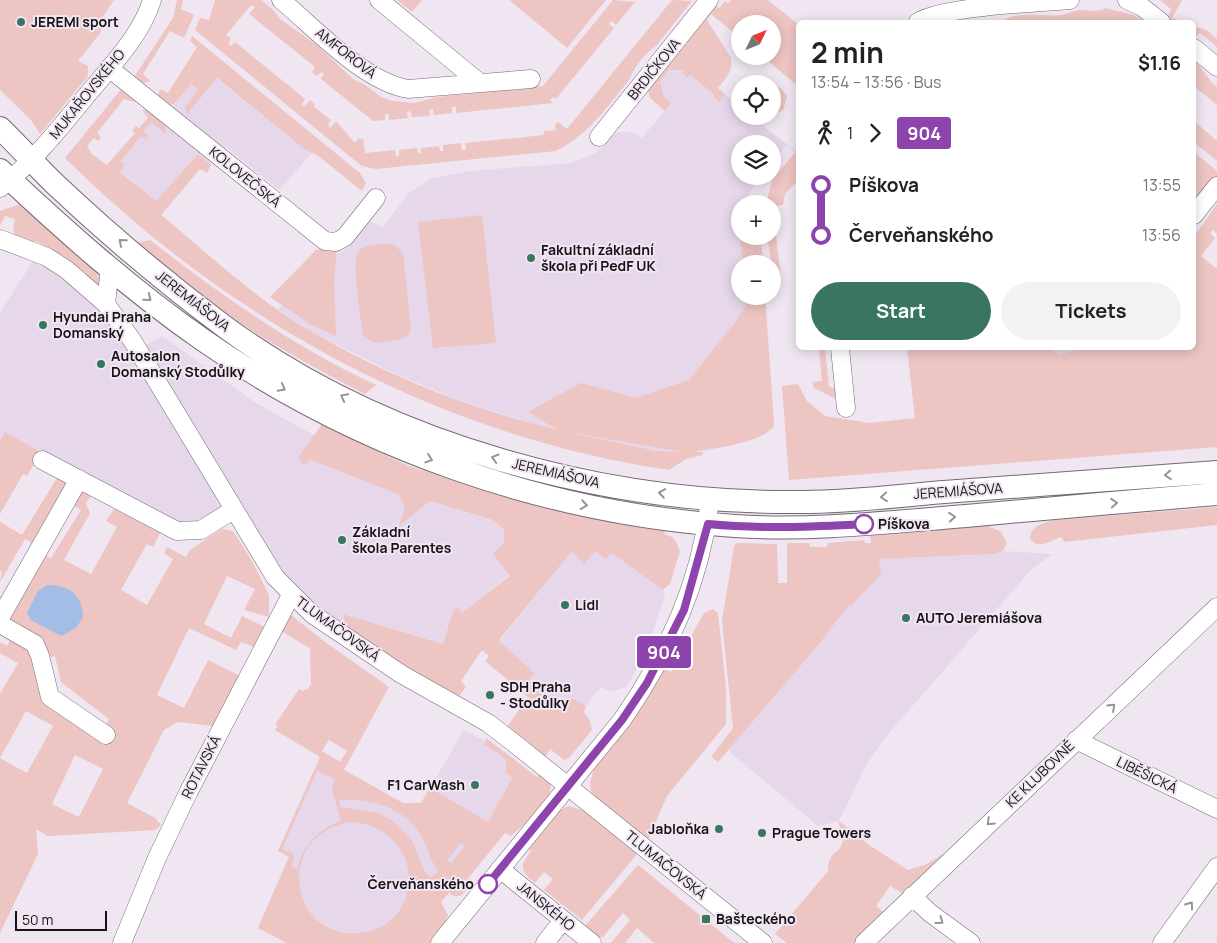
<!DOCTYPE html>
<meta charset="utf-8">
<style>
:root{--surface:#fff;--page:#f2f2f2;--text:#222;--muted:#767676;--accent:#3a755f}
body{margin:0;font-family:Manrope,sans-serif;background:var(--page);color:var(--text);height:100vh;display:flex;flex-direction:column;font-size:19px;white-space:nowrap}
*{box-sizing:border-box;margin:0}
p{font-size:16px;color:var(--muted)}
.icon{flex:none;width:28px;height:28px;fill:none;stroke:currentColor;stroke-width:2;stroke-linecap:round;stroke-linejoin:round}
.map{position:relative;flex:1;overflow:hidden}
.sheet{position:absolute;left:796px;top:20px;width:400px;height:330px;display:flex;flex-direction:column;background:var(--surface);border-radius:8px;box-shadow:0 2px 12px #0003}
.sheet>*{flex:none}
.badge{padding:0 10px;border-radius:4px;font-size:18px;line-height:32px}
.needle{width:32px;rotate:47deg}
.fabs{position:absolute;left:731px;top:15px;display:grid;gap:10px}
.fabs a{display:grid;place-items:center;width:50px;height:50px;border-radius:50%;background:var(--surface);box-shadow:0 2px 12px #0003;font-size:25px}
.scale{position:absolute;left:15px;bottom:12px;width:92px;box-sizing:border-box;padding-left:5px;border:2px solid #161216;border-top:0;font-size:14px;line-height:18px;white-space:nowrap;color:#161216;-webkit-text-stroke:4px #f0e6f2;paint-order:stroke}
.map>.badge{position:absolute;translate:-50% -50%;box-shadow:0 0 0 2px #fff}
.legs{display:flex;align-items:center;gap:8px;height:55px;padding:0 15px;font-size:16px}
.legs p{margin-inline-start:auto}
.overview{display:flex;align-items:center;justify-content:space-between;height:85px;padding:0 15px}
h1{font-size:28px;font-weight:700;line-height:38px}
.cta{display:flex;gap:10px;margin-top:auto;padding:10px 15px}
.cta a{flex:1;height:58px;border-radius:30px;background:var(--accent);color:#fff;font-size:20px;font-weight:700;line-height:58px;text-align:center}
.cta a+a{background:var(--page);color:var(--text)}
ul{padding:0 15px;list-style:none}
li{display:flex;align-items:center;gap:18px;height:50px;font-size:19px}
li i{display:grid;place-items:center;width:8px;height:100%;margin:0 6px;background:currentColor}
li i::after{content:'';width:12px;height:12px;margin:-6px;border:4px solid;border-radius:50%;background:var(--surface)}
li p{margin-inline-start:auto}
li:first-child i{background:linear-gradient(#0000 50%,currentColor 0)}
li:last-child i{background:linear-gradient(currentColor 50%,#0000 0)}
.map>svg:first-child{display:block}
.built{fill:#e6d7ea}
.green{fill:#edc5c3;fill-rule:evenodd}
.water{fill:#a3bde6}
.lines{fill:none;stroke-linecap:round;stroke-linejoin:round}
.minor-casing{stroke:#736a75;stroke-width:19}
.major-casing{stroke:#736a75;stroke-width:24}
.minor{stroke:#fff;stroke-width:18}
.major{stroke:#fff;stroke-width:22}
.oneway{stroke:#969496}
.line-1-casing{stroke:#fff;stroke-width:11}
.line-1{stroke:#8e44ad;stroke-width:8}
.poi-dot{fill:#3a755f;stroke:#f0e6f2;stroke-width:2}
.stop-1-dot{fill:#fff;stroke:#8e44ad;stroke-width:2.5}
.labels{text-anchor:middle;stroke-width:4;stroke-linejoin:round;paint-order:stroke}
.poi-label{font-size:14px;font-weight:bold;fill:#161216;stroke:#f0e6f2;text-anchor:start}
.street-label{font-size:14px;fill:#161216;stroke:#f0e6f2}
.stop-label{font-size:14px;font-weight:bold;fill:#161216;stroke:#f0e6f2;text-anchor:start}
</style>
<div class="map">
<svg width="1217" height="943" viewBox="0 0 1217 943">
<rect width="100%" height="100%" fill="#f0e6f2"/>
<path class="built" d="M677,69L685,70L682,74L687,78L690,75L715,94L719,101L725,95L740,108V116H750L787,145L773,163L772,144H740V176H762L731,217L737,223L743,261L746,264H740V296H765L774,423V427L765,434L729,446L693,453L657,451L538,425L458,400L394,373L320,336L278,310L323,254L337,255L344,251L369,221L383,227L409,193L432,178L470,171L571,163L594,154L617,132H633L642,138L671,103L664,97L660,82L669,70Z
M216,78L304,149L313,152L279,190L226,147L211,165L198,154L156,201L120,171L125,165L121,161L141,136L148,137L143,132L151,122L165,134L166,124L174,104L190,84L198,90L185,107Z
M35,258L50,266L100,309L125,341L146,345L162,336L256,403L315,436L302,455L304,466L309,460L398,494L405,507L400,525L430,501L493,520L504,531V542L493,554L510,575L462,613L457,607L453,611L443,644L343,614L346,627L313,605L283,576L235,502L197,525L186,527L5,433L0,441V313Z
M1050,348H1082L1059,355Z
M572,550L580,557L595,550L612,552L663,590L665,595L646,654L626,687L611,692L601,687L586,706L572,698L562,710L526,683L500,641Z
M1003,551L1052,554L1030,571L889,733L867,763L839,821L818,826L731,753L729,749L815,649L848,605L851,606L864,589L878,559L994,554Z
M464,730L485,741L484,745L503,756L507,767L505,773L512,778L482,833L391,943H287L258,928L289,857L278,851L321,757L403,803H421Z"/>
<path class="green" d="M0,0H114L102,18L101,32L78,61L88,66V76L40,134L31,120L0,90Z
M177,0H183L181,9L194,15L184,38L170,31L143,74L150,81L144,83L134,77L173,18Z
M215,0H261L274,11L280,19L317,45L354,80L364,84L381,97L392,101L415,103L437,97L543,86L613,0L635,2L616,25L611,21L609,24L614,28L556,99L553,97L550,100L553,103L456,113V107H452V113L434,115L433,109L429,110L430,116L412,117L411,111L407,112L408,118L389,120V114H385V120L373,121L321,79L324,74L321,72L317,76L312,72L315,67L249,14L255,7L251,5L226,35L231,39L228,44L231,46L235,42L305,99L306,97L302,104L304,107L310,100L315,104L313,106L331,120L332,119L328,125L330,128L336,121L355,143L358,139H363L365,153L395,150L396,157L399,156V150L417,148L418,153H421V148L439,146L440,151H443V145L461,143L462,150H466L465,143L544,135V131L556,130L555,125L558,122L567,129L672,0L692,1L656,46C644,54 634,67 629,80C607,107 588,135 556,151L376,169L362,166L353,159L195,30L200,18L209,20Z
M397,0H422L412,12Z
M509,0H606L567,48Z
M731,0H768L799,25V87L762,56H772V24H740V38L711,14L707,20L731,58C733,72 726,78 718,88L740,108L725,95L719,102L713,96L714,94L690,75L687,78L682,73L684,70H669L660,82L664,97L671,103L665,111L650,98L648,90L712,3L719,8L725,1L728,3Z
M1160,0H1182L1172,18L1185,22H1171L1167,19L1171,9Z
M1106,8L1134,15L1145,22H1001C1015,10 1043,17 1061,15C1068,14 1073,10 1080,10C1088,10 1100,12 1106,8Z
M1194,26L1208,31L1217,39V47L1200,33L1194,38Z
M192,36L360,173L366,183L362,191L317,155L304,149L217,78L187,114L185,107L198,90L191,84L174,104L170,105L162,102L158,95L160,89L168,93L197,47L190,41Z
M1194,61C1204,69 1207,79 1217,87V105L1194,86Z
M773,85L782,89L787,97L783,110L773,115Z
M123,87L134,96V102L124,99L97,133L101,137L98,141L94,138L87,146L92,154L107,165L135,133L132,130L136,126L139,128L148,118L142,110H154L166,124L165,134L151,122L143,132L148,136L146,140L141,136L121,161L125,165L120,172L156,201L198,154L211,165L207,173L200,169L161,215C199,246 240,284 279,311C362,366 461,407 558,430L528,412L581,383L636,398L689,380L736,321L752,296H765L774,424C766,444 709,448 690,452H703V455L686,459L669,470C437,435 231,322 65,158ZM573,433H574L682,452L657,451Z
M750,116L795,151L799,147V179L785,194L783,205L773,206L772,204H766L772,181L795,152Z
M1194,121L1217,141V161L1194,142Z
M1194,152L1217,171V177L1194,206Z
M740,204V236H761L763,264H746L743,261L737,223L730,217Z
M1217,204V234L1213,230L1210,233L1215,238L1201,256L1217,269V447L789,480L782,386L798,384L807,401L825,416L869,423L915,418L907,348H1050L1059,355L1082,348H1194V237Z
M17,205H28L41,215L74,253L95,271L103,284L101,287L85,278L86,273L68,259L36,241L32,244L16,237L13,230L15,219L5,216L0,226V211Z
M773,212L781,278L774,277L767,236H772Z
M482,215L496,343L433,348L418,222Z
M150,240C222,296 294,347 376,385L365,394C308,365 253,334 201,296C179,280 157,261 136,243Z
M383,244H393L403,253L411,329L408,336L401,339L374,343L363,335C361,319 351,263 358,252C362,245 375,245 383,244Z
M337,248L334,279L336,336L310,324L270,297L316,250Z
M819,348H825L829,387L839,389V395L834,398L814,388L812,382L822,381Z
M322,424L409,466L527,503L605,520L664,529L665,534L674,538L680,551L670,584L663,590L612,553L606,559L595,551L584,564L572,551L500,639V642L534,673L526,683L562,710L572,698L586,706L584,712L590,721L592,730L569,758L564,760L550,749L545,757L507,727L528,697L485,661L489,656L482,650L461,681L466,687L459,696L393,661L346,627L343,614L443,644L453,611L457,607L462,613L510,576L493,554L504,542V530L493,520L430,501L399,526L405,507L398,494L310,460L304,466L298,458Z
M5,432L41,452L27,476L23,474L0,514V441Z
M57,478L91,496L86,503L90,513L64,560L91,574L117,527L106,521L114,509L160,533L153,547L147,544L121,590L147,605L173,559L164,553L167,547L186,557L190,550L222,529L233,531L252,561L269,595V617L244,610L255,589L227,576L204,624L231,638L242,616L265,627L255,647L241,642L236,650L189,628L157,695L184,708L208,660L240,676L213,726L178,722L164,730L127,803L155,818L161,825L155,830L48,836L36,829L38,854L0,933V694L18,663L0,653V642L7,646L11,638L0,631L33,544L25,539L0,582L2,571H0V522L22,535ZM74,506L81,510L51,558L44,555ZM55,656L61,682L109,719L105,728L51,688L46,658ZM26,711L53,726L27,773L0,758ZM75,755L103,769L79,817L52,804Z
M1217,507V525L1064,542L1061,537C1050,541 1038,550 1030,539C1031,525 1043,523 1055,520Z
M986,525L1001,532L1007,543L1003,551L994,554L879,559L881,574L851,606H848L815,649L718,762L711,757L733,728L722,621L734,546L737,543L777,544L778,583H787V543H809L810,547H827L828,543L864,540L865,543H871L870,534Z
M713,609L718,613L726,689V724L667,796L648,840L596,799L591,791L590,783L594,769L663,668L671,672L704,613Z
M291,615L325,642L389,687L344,770L403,803H421L430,788L488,822L512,778L505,773C511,757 496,752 484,745L486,738L537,777L541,773L550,783C554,802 523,825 511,836L505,833L466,881L470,885L461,896H454L449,893L441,902L448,915L444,926L430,943H287L258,928L289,857L278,851L320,757L275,730L277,727L276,723L299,689L303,691L305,689L307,690L311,684L310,652L311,649L281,631ZM329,740L347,751L340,762L322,751ZM317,771L335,779L332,790L341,821C318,829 304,845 297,869L292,867L294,854L282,849ZM339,800C370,798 405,807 421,836C428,848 431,861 438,872L430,878L424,870L412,840L393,821L378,813L340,807ZM350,822C427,826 427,927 359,933C287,939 275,834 350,822ZM461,843L465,846L451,863L447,860Z
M569,806L585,811L638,853L582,920L544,890L553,879L544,872L535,883C520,870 519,867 531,851L529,848L558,811Z
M839,821L869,845L908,870L927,864L943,854L947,857L907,896L890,886L876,906L884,913L856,943H787L775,934L828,871C829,850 836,857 842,844C846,835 838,829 839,821Z
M638,865L734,943H654L637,928L625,943H611L630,920L623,913L603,937L596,938L584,927Z"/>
<path class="water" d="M47,585C69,585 82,594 83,617L76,628L61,636L31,620L27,613L38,591Z"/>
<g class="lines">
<defs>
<path id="minor" d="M281,0C316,29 363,81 408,89L531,79
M379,0L480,83
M1127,0L1142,7L1161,22
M918,22C944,6 1037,3 1070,0
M1194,48L1217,67
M109,68L325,241L336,242L345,237L376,198
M599,137L709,0
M0,188C33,162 60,128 87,95C110,67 141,36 152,0
M1194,215L1217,186
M0,239L47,257L67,270L106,304L132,340L275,577L312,614L401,674L488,723L514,743L763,943
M106,304L110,267
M840,348L846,408
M42,460L177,531L201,530L233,510
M0,618L79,479
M0,624L35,644L40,656L50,697L106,735
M1076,740L1217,809
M500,869L592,943
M912,896L930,913L971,943
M122,943L157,858L189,791L291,595
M440,943L622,720C668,654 702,580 710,498
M545,943L563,920
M864,943L1217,607
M1162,943L1217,867"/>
<path id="major" d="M0,128C19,146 37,167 56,185C109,235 166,283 225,327C386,445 606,505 804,502C850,502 897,496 944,492C1035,485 1126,478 1217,472
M0,170C64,230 131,290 203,340C358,448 546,514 735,526C811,531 890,522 966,516C1050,508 1133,501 1217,494"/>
</defs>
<use href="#minor" class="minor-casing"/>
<use href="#major" class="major-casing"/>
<use href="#minor" class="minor"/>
<use href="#major" class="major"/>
</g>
<defs><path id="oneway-chevron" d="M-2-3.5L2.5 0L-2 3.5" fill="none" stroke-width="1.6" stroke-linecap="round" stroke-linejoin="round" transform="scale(1.25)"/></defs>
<g class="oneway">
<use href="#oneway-chevron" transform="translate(122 242) rotate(-139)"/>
<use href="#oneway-chevron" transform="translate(148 298) rotate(39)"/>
<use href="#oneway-chevron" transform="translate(282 388) rotate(28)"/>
<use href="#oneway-chevron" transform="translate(344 397) rotate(-153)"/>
<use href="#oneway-chevron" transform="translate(495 458) rotate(-164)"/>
<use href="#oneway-chevron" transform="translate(429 459) rotate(19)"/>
<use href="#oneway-chevron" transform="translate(1168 475) rotate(176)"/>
<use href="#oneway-chevron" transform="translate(662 493) rotate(-171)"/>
<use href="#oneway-chevron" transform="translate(884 497) rotate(176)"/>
<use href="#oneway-chevron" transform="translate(1114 503) rotate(-5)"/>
<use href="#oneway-chevron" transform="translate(584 505) rotate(9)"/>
<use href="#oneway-chevron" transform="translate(952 517) rotate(-5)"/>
<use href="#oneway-chevron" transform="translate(1112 707) rotate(-43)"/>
<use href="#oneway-chevron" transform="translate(990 822) rotate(136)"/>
<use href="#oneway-chevron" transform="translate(1190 905) rotate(-54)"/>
<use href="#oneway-chevron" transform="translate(940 921) rotate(36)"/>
</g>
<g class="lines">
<defs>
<path id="line-1" d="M488,884L622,720L647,683L684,610L708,524C760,529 812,527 864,524"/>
</defs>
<use href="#line-1" class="line-1-casing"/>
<use href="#line-1" class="line-1"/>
</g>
<g class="poi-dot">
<circle cx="21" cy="22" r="5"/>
<circle cx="531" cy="258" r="5"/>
<circle cx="43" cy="325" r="5"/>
<circle cx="101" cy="364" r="5"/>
<circle cx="342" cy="540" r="5"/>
<circle cx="565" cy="605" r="5"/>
<circle cx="906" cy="618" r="5"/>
<circle cx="490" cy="695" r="5"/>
<circle cx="475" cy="785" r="5"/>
<circle cx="719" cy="829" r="5"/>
<circle cx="762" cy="833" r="5"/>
<rect x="701" y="914" width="10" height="10" rx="2.5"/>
</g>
<g class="stop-1-dot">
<circle cx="864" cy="524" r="9"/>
<circle cx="488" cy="884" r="9"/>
</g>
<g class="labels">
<g class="poi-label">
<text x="31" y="27">JEREMI sport</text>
<text x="541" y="255">Fakultní základní<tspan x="541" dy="16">škola při PedF UK</tspan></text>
<text x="53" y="322">Hyundai Praha<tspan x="53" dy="16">Domanský</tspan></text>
<text x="111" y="361">Autosalon<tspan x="111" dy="16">Domanský Stodůlky</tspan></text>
<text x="352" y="537">Základní<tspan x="352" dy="16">škola Parentes</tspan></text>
<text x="575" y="610">Lidl</text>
<text x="916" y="623">AUTO Jeremiášova</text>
<text x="500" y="692">SDH Praha<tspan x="500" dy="16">- Stodůlky</tspan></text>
<text x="465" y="790" text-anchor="end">F1 CarWash</text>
<text x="709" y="834" text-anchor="end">Jabloňka</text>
<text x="772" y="838">Prague Towers</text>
<text x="716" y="924">Bašteckého</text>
</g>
<g class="street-label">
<text transform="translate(346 53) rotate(38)" y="5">AMFOROVÁ</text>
<text transform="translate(654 69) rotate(-51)" y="5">BRDIČKOVA</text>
<text transform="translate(87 94) rotate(-51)" y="5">MUKAŘOVSKÉHO</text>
<text transform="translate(245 177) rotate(39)" y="5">KOLOVEČSKÁ</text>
<text transform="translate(193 301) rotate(38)" y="5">JEREMIÁŠOVA</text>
<text transform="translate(556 473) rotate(13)" y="5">JEREMIÁŠOVA</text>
<text transform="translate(958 491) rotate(-4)" y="5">JEREMIÁŠOVA</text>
<text transform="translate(338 629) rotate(36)" y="5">TLUMAČOVSKÁ</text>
<text transform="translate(201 767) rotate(-63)" y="5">ROTAVSKÁ</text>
<text transform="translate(1040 774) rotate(-44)" y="5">KE KLUBOVNĚ</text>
<text transform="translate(1147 775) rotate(26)" y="5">LIBĚŠICKÁ</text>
<text transform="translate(666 865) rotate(39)" y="5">TLUMAČOVSKÁ</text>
<text transform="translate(546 906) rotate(39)" y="5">JANSKÉHO</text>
</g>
<g class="stop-label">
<text x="878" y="529">Píškova</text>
<text x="474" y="889" text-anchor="end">Červeňanského</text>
</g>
</g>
</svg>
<div class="fabs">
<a><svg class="needle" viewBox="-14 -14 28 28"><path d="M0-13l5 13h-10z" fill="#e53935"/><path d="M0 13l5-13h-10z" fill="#767676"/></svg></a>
<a><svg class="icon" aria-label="locate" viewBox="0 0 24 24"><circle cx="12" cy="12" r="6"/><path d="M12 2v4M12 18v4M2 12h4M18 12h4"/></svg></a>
<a><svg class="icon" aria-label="layers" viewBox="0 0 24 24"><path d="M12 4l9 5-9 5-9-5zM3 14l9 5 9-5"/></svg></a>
<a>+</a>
<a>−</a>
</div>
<div class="scale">50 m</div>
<b class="badge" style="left:664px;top:652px;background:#8e44ad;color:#fff">904</b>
<section class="sheet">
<div class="overview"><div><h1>2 min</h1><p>13:54 – 13:56 · Bus</p></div><b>$1.16</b></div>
<div class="legs"><svg class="icon" aria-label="walk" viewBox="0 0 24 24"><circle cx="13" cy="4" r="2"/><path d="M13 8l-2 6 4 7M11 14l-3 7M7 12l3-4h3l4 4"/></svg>1<svg class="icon" aria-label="forward" viewBox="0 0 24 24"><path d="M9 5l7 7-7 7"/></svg><b class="badge" style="background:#8e44ad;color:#fff">904</b></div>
<ul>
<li><i style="color:#8e44ad"></i><b>Píškova</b><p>13:55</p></li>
<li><i style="color:#8e44ad"></i><b>Červeňanského</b><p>13:56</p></li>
</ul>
<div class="cta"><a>Start</a><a>Tickets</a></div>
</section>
</div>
